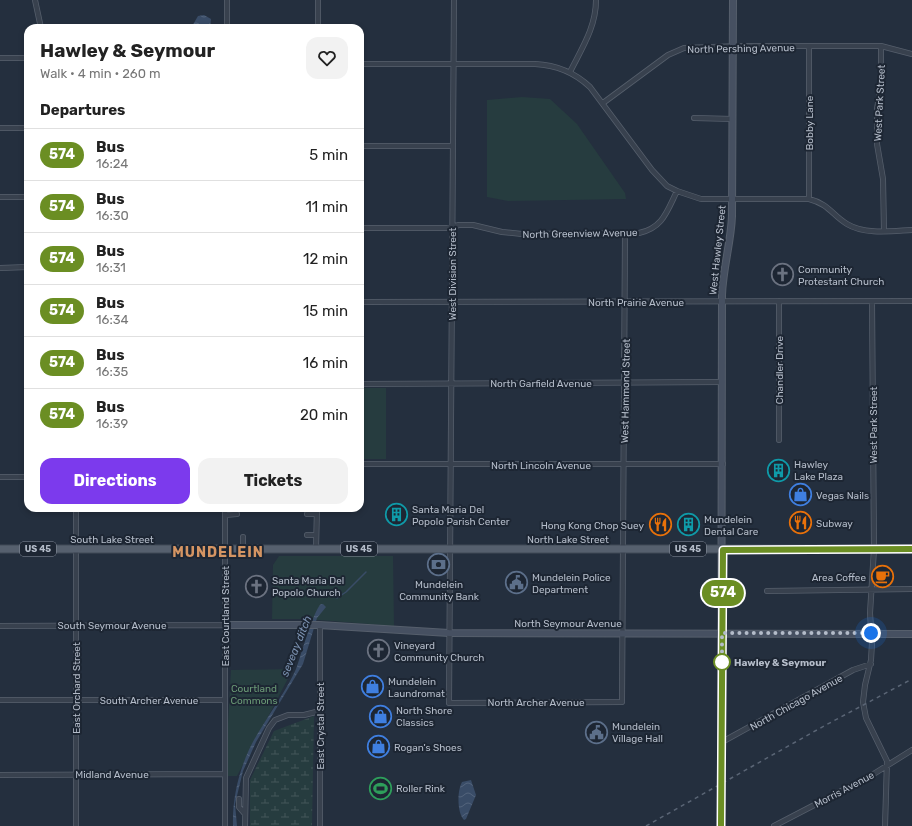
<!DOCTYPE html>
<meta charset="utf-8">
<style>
:root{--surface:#fff;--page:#f2f2f2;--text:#222;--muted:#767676;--line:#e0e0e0;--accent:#7c3aed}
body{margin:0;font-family:Rubik,sans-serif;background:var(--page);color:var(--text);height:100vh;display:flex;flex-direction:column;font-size:15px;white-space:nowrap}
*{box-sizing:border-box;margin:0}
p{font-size:13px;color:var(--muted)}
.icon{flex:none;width:22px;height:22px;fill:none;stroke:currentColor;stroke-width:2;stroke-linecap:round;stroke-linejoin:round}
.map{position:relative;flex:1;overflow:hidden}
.sheet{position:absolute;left:24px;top:24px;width:340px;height:488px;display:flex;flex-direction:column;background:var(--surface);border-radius:12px;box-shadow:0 2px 6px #0003}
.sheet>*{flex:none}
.badge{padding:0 8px;border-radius:13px;font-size:14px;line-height:26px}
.you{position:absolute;width:20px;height:20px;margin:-10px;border:3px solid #fff;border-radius:50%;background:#1a73e8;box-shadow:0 0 0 6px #1a73e833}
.map>.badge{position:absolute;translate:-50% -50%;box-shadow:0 0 0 2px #fff}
h2{padding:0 16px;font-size:15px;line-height:36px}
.round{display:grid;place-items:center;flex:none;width:42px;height:42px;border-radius:12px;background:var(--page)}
.overview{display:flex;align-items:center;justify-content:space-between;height:68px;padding:0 16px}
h1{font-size:19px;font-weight:700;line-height:30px}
.button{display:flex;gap:8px;margin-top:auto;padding:8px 16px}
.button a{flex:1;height:46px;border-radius:12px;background:var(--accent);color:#fff;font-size:16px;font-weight:700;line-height:46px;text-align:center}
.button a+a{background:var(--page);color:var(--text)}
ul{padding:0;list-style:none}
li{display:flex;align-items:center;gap:12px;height:52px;padding:0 16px;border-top:1px solid var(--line)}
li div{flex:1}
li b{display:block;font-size:15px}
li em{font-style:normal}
li .badge{min-width:44px;font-weight:700;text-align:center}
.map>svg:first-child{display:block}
.wetland{fill:url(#wetland-marsh)}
.park{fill:#263c3f}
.water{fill:url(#water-waves)}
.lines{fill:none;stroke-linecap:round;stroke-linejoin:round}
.stream{stroke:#394c67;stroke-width:1.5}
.street-casing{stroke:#565f6c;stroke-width:6}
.secondary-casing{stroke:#565f6c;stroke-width:8}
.primary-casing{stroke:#414a57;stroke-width:9}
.street{stroke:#38414e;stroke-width:4.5}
.secondary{stroke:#465061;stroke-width:6}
.primary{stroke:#56606e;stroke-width:7}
.rail{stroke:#5a6575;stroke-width:1.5;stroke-dasharray:4 4;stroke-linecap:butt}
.line-casing{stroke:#fff;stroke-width:9}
.line{stroke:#6b8e23;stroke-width:6}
.walk{stroke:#b4bcc9;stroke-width:4;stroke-dasharray:0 7.2}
.stop-dot{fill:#fff;stroke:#6b8e23;stroke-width:2}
.labels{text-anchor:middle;stroke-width:4;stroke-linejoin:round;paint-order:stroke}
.shield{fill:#1d2633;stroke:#878f9c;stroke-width:1}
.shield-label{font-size:9px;font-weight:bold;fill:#b4bcc9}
.street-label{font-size:10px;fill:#b4bcc9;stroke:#1d2633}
.poi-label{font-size:10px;fill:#b4bcc9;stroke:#1d2633;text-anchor:start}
.stop-label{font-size:10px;font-weight:bold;fill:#b4bcc9;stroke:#1d2633;text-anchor:start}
.park-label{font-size:10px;fill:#6b9a76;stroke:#1d2633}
.water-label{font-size:11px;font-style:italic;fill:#7c92b1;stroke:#1d2633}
.district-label{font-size:14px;font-weight:bold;letter-spacing:1px;fill:#d59563;stroke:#1d2633}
</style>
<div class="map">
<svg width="912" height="826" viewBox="0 0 912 826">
<defs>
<pattern id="wetland-marsh" width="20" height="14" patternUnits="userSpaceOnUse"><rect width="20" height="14" fill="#263c3f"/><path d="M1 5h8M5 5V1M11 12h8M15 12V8" fill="none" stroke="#435659"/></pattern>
<pattern id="water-waves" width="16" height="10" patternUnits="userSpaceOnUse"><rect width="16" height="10" fill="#394c67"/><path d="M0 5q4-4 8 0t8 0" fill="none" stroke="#53647b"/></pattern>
</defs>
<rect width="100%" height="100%" fill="#242f3e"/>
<path class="wetland" d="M314,716L312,826H250V780L274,731Z"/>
<path class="park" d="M522,97L550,99L577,124L625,193L626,199L508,201L487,197V100Z
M360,388H386V459H360Z
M279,556H393L394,626L307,619H272L273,565Z
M293,669L237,776H225L231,670Z"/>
<path class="water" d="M204,15L211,19L210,28H191L198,16Z
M321,604H323L326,607L317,618L303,664L256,742L243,771L235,804L237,826H233C232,790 243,755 263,725C274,707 287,689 296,669C301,656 313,611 321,604Z
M471,780L476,795L466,819L464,820C457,813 457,791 462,782Z"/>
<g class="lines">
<path class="stream" d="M337,598L346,592L366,572"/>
<defs>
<path id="street" d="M35,0L41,28
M227,0V28
M454,0L449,703L622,702L625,233
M318,28V0
M881,46V85L877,109V144L883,179L884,231
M0,58H28
M360,64H535C557,65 574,72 590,87L652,170L667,186L677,191L701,199H809C829,204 832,215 847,224C865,235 892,231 912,230
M570,72C582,48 596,27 596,0
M603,103L668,55L684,48L740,46H881L912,54
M694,118L733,119
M0,128H28
M360,146H453
M0,197H28
M809,199V46
M360,228H447L459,225H473L502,232L522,234L639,233C663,228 667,211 677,191
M0,268L28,267
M779,301V440
M872,301L874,549L870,613L872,643L871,660L865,685L863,702L866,718L887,761L885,826
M360,302L912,301
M360,384L722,382
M360,464H723
M0,477H28
M76,508V826
M225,508V826
M307,514H317
M225,515L237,514
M307,535H316
M316,549L317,508
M243,550V537
M767,591L912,589
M320,625V826
M0,626L225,625
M0,700H225
M722,742L853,670L871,664
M0,775L225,774
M239,799V807L245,814
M245,826L246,778L269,728L275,720L288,715H304L320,711
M774,826L872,775L912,750"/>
<path id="secondary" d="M225,625H319L449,633L912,634
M721,826L722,295C723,268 731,242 732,216L733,0"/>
<path id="primary" d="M0,549H912"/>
</defs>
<use href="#street" class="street-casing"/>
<use href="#secondary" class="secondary-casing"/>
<use href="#primary" class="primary-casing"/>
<use href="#street" class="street"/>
<use href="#secondary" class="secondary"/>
<use href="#primary" class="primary"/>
<path class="rail" d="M646,826L824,726L912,679"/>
</g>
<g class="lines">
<defs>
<path id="line" d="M721,826L723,550L912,549"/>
</defs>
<use href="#line" class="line-casing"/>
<use href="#line" class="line"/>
<path class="walk" d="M722,662V664V633H871"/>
</g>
<defs>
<symbol id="church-ring" viewBox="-11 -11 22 22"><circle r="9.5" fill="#1d2633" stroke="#6b7280" stroke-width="1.5"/><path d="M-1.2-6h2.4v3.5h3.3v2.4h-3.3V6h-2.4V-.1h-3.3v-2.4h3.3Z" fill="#6b7280"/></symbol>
<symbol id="building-ring" viewBox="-11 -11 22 22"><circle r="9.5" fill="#1d2633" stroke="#0f9aa8" stroke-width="1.5"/><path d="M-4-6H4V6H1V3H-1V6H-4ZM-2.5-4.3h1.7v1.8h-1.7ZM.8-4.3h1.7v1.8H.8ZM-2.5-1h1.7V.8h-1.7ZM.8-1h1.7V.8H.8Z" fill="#0f9aa8"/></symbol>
<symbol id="shop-ring" viewBox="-11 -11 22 22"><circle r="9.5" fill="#1d2633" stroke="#3f7fe0" stroke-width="1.5"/><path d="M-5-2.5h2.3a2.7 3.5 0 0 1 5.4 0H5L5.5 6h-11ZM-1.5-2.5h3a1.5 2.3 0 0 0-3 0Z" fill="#3f7fe0"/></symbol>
<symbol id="restaurant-ring" viewBox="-11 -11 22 22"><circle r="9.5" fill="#1d2633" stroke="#e8710a" stroke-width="1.5"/><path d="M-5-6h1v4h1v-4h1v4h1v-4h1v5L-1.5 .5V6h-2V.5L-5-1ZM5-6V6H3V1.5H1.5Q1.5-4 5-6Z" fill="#e8710a"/></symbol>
<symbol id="bank-ring" viewBox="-11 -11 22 22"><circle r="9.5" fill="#1d2633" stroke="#5c6f8a" stroke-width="1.5"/><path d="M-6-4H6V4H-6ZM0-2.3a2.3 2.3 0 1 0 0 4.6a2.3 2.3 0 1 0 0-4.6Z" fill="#5c6f8a"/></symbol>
<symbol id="cafe-ring" viewBox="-11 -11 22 22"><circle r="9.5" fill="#1d2633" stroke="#e8710a" stroke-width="1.5"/><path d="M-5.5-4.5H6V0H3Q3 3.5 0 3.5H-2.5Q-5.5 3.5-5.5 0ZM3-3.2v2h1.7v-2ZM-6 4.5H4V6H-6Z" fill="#e8710a"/></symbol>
<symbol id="civic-ring" viewBox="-11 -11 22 22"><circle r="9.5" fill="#1d2633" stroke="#5c6f8a" stroke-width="1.5"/><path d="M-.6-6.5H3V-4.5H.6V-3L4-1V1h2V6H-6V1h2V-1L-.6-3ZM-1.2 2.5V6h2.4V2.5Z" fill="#5c6f8a"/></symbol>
<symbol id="stadium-ring" viewBox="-11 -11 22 22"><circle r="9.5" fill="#1d2633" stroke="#2e9e5b" stroke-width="1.5"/><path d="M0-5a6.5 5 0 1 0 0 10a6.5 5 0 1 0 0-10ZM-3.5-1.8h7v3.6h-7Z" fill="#2e9e5b"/></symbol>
</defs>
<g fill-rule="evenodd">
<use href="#church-ring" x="770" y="262" width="25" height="25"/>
<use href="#building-ring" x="766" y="458" width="25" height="25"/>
<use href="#shop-ring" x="788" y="482" width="25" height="25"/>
<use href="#building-ring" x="384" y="502" width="25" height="25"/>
<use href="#restaurant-ring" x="788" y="510" width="25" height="25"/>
<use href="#restaurant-ring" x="648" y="512" width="25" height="25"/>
<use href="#building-ring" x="676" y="512" width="25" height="25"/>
<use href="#bank-ring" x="426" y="552" width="25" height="25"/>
<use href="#cafe-ring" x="870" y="564" width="25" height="25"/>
<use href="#civic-ring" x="504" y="570" width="25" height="25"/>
<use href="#church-ring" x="244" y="574" width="25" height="25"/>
<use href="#church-ring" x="366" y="638" width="25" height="25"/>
<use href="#shop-ring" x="360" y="674" width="25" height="25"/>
<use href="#shop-ring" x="368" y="704" width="25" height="25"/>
<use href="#civic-ring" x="584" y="720" width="25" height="25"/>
<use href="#shop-ring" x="366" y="734" width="25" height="25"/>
<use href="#stadium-ring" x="368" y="776" width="25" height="25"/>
</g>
<circle class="stop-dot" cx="722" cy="662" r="8"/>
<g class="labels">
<g class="shield">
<rect x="20" y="542" width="36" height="14" rx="3"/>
<rect x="341" y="542" width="36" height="14" rx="3"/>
<rect x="670" y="542" width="36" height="14" rx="3"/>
</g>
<g class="shield-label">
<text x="38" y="552">US 45</text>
<text x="359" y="552">US 45</text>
<text x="688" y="552">US 45</text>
</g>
<g class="street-label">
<text transform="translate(741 48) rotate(-1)" y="4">North Pershing Avenue</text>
<text transform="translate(879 103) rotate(-87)" y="4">West Park Street</text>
<text transform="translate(809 123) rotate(-90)" y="4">Bobby Lane</text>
<text transform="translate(580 233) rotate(-1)" y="4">North Greenview Avenue</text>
<text transform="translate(717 250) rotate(-84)" y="4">West Hawley Street</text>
<text transform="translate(452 274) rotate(-90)" y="4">West Division Street</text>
<text x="636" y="306">North Prairie Avenue</text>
<text transform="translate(779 370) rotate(-90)" y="4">Chandler Drive</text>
<text x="541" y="387">North Garfield Avenue</text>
<text transform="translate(625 391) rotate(-89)" y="4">West Hammond Street</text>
<text transform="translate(873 425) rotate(-90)" y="4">West Park Street</text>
<text x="541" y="469">North Lincoln Avenue</text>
<text x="112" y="543">South Lake Street</text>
<text x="568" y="543">North Lake Street</text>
<text transform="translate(225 616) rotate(-90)" y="4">East Courtland Street</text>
<text x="568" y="627">North Seymour Avenue</text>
<text x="112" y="629">South Seymour Avenue</text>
<text transform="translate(76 688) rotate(-90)" y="4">East Orchard Street</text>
<text x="149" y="704">South Archer Avenue</text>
<text x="536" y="706">North Archer Avenue</text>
<text transform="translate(796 702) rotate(-29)" y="4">North Chicago Avenue</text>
<text transform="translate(320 726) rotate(-90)" y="4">East Crystal Street</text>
<text x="112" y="778">Midland Avenue</text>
<text transform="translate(844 789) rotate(-28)" y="4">Morris Avenue</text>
</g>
<g class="poi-label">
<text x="798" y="273">Community<tspan x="798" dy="12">Protestant Church</tspan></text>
<text x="794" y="468">Hawley<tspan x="794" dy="12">Lake Plaza</tspan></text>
<text x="816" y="499">Vegas Nails</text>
<text x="412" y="513">Santa Maria Del<tspan x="412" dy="12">Popolo Parish Center</tspan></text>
<text x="704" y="523">Mundelein<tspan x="704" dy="12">Dental Care</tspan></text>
<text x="816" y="527">Subway</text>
<text x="644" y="529" text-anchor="end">Hong Kong Chop Suey</text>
<text x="532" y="581">Mundelein Police<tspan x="532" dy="12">Department</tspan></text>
<text x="866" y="581" text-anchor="end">Area Coffee</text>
<text x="272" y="584">Santa Maria Del<tspan x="272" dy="12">Popolo Church</tspan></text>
<text x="439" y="588" text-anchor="middle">Mundelein<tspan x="439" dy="12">Community Bank</tspan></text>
<text x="394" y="649">Vineyard<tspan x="394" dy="12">Community Church</tspan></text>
<text x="388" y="685">Mundelein<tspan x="388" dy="12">Laundromat</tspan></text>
<text x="396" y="714">North Shore<tspan x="396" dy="12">Classics</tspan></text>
<text x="612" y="730">Mundelein<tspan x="612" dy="12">Village Hall</tspan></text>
<text x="394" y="751">Rogan's Shoes</text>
<text x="396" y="792">Roller Rink</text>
</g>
<g class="stop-label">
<text x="734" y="666">Hawley &amp; Seymour</text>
</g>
<g class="park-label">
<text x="254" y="692">Courtland<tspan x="254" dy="12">Commons</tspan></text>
</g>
<g class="water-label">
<text transform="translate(296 646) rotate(-68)" y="4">seveay ditch</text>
</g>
<g class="district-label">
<text x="218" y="557">MUNDELEIN</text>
</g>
</g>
</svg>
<div class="you" style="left:871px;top:633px"></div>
<b class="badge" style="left:723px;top:593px;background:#6b8e23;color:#fff">574</b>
<section class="sheet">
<div class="overview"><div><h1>Hawley &amp; Seymour</h1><p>Walk · 4 min · 260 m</p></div><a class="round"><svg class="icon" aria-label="heart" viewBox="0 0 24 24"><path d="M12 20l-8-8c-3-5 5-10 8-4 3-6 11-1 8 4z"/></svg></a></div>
<h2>Departures</h2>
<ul>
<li><span class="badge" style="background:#6b8e23;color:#fff">574</span><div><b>Bus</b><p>16:24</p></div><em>5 min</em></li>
<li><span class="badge" style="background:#6b8e23;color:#fff">574</span><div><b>Bus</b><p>16:30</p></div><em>11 min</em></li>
<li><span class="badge" style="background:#6b8e23;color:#fff">574</span><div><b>Bus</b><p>16:31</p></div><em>12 min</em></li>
<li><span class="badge" style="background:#6b8e23;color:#fff">574</span><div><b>Bus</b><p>16:34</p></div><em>15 min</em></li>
<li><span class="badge" style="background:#6b8e23;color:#fff">574</span><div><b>Bus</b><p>16:35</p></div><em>16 min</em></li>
<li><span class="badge" style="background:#6b8e23;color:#fff">574</span><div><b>Bus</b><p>16:39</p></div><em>20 min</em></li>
</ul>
<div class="button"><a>Directions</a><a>Tickets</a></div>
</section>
</div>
